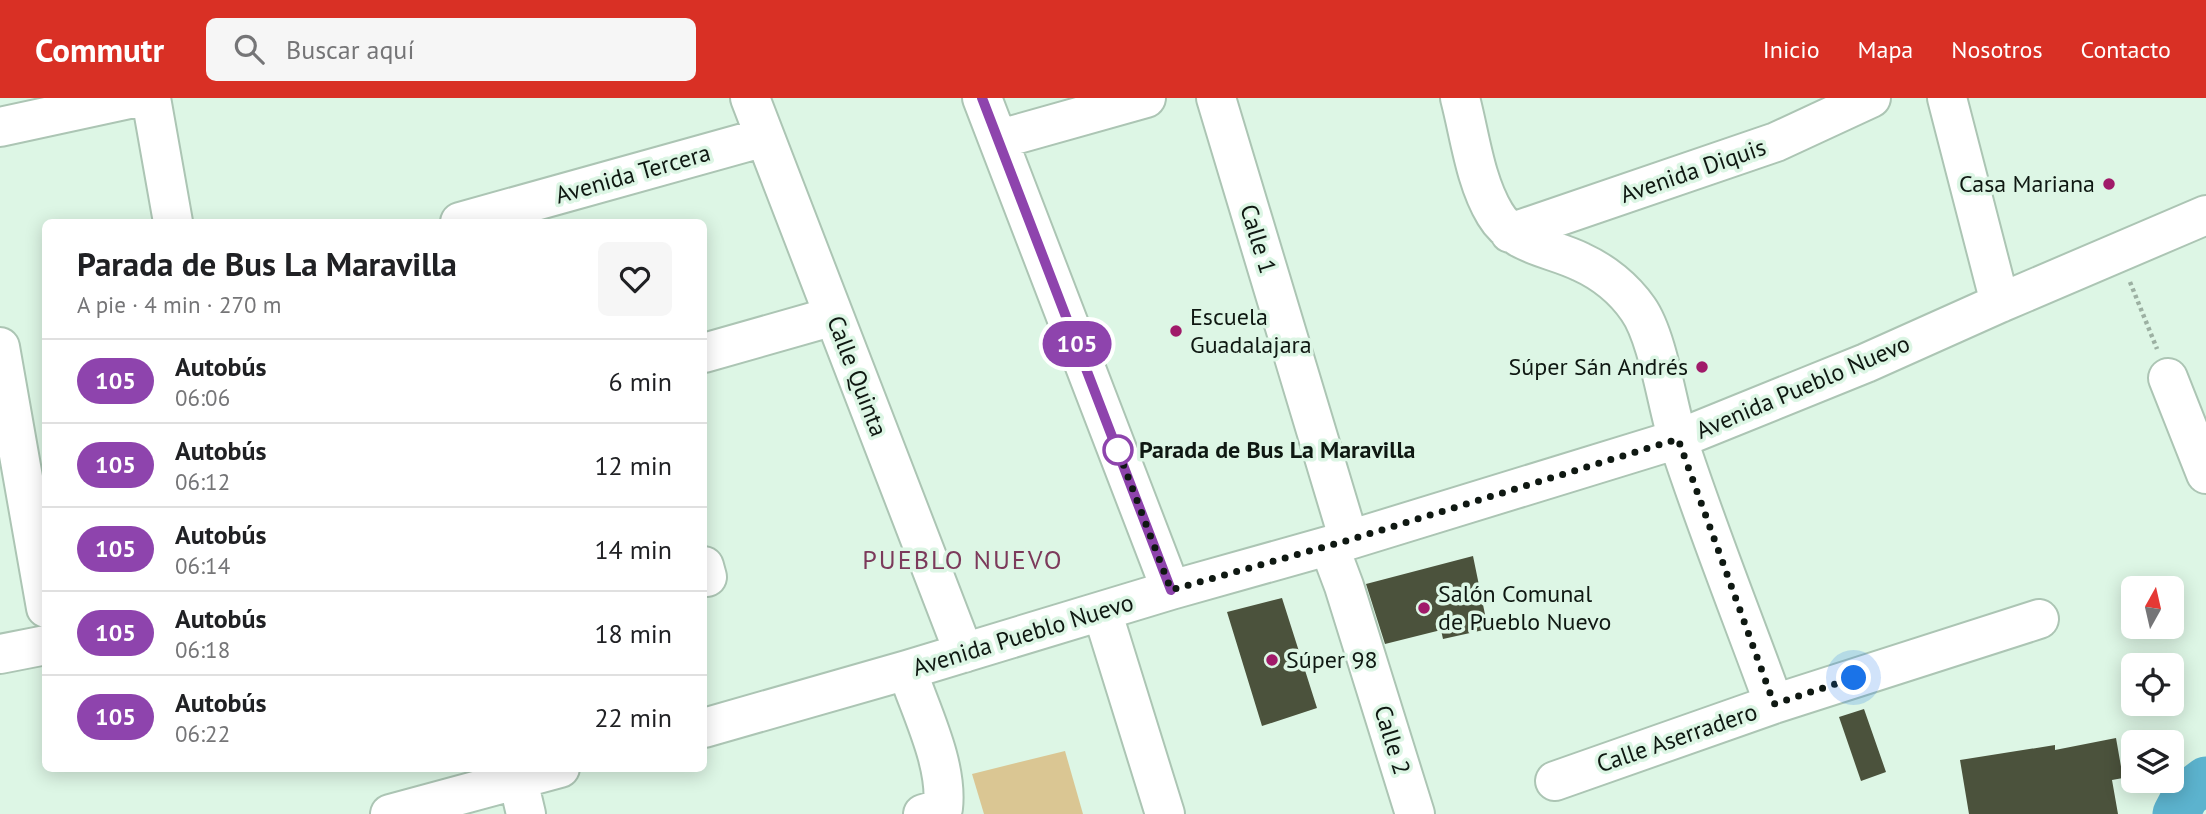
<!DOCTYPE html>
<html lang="es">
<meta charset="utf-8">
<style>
:root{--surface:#fff;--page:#f6f6f6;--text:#202124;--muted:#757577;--line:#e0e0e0;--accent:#d93025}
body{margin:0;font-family:"PT Sans",sans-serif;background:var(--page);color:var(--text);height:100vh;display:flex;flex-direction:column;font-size:26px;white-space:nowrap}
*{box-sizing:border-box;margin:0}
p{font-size:23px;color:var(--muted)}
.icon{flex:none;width:38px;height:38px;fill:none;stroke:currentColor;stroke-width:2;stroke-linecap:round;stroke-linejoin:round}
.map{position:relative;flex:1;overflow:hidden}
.drawer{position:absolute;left:42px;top:121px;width:665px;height:553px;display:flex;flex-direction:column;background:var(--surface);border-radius:10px;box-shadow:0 4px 18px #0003}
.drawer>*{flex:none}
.badge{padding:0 14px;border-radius:23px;font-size:24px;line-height:46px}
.needle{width:46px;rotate:8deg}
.controls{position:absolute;left:2121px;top:478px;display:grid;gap:14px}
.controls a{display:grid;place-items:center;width:63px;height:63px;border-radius:10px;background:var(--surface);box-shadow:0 4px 18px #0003;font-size:35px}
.you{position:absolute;width:35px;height:35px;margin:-18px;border:5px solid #fff;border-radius:50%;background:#1a73e8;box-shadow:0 0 0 10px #1a73e833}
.map>.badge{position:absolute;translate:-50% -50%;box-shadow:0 0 0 4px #fff}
.round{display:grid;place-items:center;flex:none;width:74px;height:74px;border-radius:10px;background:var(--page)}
.head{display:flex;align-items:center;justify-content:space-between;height:119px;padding:0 35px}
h1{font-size:33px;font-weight:600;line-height:52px}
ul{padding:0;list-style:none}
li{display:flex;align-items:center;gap:21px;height:84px;padding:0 35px;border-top:2px solid var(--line)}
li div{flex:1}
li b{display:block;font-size:26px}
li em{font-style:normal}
li .badge{min-width:77px;font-weight:700;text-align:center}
header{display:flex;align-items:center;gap:42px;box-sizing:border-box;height:98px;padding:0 35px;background:var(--accent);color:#fff}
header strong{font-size:33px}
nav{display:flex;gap:38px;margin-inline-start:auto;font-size:24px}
.search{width:490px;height:63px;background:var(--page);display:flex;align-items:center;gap:18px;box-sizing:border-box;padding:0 24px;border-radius:10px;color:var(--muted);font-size:26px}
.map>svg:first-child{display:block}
.green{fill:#dac693}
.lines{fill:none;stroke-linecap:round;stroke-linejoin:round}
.river{stroke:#5cb3ce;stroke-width:47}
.building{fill:#4b523c}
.minor-casing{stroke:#acc5b4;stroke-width:42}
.path{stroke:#9cb0a2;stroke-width:4.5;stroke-dasharray:3.5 3.5;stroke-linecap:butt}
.minor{stroke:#fff;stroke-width:38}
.line-casing{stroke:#fff;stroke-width:16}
.line{stroke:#8e44ad;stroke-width:10}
.walk{stroke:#0f1812;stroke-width:7;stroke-dasharray:0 12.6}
.poi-dot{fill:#a01a69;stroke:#ddf6e5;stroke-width:2.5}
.stop-dot{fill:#fff;stroke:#8e44ad;stroke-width:3.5}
.labels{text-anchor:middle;stroke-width:7;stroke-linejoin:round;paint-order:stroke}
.street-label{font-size:24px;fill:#0f1812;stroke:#ddf6e5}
.poi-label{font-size:24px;fill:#0f1812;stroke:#ddf6e5;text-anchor:start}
.stop-label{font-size:24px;font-weight:bold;fill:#0f1812;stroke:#ddf6e5;text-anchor:start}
.neighbourhood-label{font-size:26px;letter-spacing:2px;fill:#7c3a5b;stroke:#ddf6e5}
</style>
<header>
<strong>Commutr</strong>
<div class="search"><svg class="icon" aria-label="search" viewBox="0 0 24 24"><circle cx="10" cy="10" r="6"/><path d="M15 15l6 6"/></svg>Buscar aquí</div>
<nav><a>Inicio</a><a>Mapa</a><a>Nosotros</a><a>Contacto</a></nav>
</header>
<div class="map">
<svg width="2206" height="716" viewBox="0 0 2206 716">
<rect width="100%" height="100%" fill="#ddf6e5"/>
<path class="green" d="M1065,653L1083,716H984L972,676Z"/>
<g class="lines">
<path class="river" d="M2176,716L2186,697L2206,682"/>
</g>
<path class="building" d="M1473,458L1488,531L1443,541L1441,532L1385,546L1366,486Z
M1282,500L1317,610L1262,628L1227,514Z
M1864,611L1886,674L1861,683L1839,619Z
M2116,640L2123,680L2112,682L2118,716H1969L1960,662L2055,647V652Z"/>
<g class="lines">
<defs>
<path id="minor" d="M151,0L173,124
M750,0L964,555
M982,0L1171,492
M1216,0L1349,442
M1460,0C1470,38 1475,83 1495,116C1514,148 1551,149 1581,164C1603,174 1624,191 1638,211C1658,239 1667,307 1678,342C1707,431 1742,518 1774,606
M1947,0L2000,205
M0,29L134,0
M1000,41L1146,0
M460,124L765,39
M1510,135L1776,44L1871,0
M0,249L46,510
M704,255L834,218
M2168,280L2206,376
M1329,448L1344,488L1415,716
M704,468L707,479
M1102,513L1165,716
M0,556L46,547
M907,572C921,614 948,666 943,710L923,716
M704,630L907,572L1171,492L1349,442L1678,341L1866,265L2000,205L2206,117
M518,682L526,716
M1555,683L1774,606L2039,521
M390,716L560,670"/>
</defs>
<use href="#minor" class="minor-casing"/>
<path class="path" d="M2130,184L2157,251"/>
<use href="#minor" class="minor"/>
</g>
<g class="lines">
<defs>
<path id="line" d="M982,0L1171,492"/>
</defs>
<use href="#line" class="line-casing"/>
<use href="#line" class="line"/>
<path class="walk" d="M1118,352L1114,342L1171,492L1349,442L1678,341L1774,606L1854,580"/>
</g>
<g class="poi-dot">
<circle cx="2109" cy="86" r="7"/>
<circle cx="1176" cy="233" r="7"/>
<circle cx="1702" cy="269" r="7"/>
<circle cx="1424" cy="510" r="7"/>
<circle cx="1272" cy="562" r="7"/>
</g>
<circle class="stop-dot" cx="1118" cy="352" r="14"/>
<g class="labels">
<g class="street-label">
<text transform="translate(1693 73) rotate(-19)" y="8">Avenida Diquis</text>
<text transform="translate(633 76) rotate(-16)" y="8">Avenida Tercera</text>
<text transform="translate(1258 141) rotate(73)" y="8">Calle 1</text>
<text transform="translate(857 278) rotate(69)" y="8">Calle Quinta</text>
<text transform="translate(1803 289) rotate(-23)" y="8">Avenida Pueblo Nuevo</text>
<text transform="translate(1023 537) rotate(-17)" y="8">Avenida Pueblo Nuevo</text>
<text transform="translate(1677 640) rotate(-19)" y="8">Calle Aserradero</text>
<text transform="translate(1392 642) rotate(73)" y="8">Calle 2</text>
</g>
<g class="poi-label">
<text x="2095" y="94" text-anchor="end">Casa Mariana</text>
<text x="1190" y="227">Escuela<tspan x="1190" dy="28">Guadalajara</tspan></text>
<text x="1688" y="277" text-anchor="end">Súper Sán Andrés</text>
<text x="1438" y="504">Salón Comunal<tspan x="1438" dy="28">de Pueblo Nuevo</tspan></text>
<text x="1286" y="570">Súper 98</text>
</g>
<g class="stop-label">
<text x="1139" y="360">Parada de Bus La Maravilla</text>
</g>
<g class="neighbourhood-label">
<text x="963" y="471">PUEBLO NUEVO</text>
</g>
</g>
</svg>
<div class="controls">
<a><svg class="needle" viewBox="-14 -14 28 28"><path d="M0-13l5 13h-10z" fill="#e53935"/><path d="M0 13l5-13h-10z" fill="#757577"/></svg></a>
<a><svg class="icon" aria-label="locate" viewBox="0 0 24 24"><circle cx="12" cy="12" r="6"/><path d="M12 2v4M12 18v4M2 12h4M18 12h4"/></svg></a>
<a><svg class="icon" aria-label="layers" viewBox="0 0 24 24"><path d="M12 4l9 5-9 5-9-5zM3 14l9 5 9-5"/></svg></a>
</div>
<div class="you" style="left:1854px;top:580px"></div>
<b class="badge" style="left:1077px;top:246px;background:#8e44ad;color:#fff">105</b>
<section class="drawer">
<div class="head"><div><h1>Parada de Bus La Maravilla</h1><p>A pie · 4 min · 270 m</p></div><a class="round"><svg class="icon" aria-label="heart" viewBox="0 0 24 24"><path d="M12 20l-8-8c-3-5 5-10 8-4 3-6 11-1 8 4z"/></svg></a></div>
<ul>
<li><span class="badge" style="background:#8e44ad;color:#fff">105</span><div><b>Autobús</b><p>06:06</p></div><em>6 min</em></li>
<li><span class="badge" style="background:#8e44ad;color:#fff">105</span><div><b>Autobús</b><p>06:12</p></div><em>12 min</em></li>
<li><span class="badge" style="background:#8e44ad;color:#fff">105</span><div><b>Autobús</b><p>06:14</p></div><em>14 min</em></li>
<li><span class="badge" style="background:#8e44ad;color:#fff">105</span><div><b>Autobús</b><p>06:18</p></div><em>18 min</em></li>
<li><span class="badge" style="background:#8e44ad;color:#fff">105</span><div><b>Autobús</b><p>06:22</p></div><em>22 min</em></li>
</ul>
</section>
</div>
